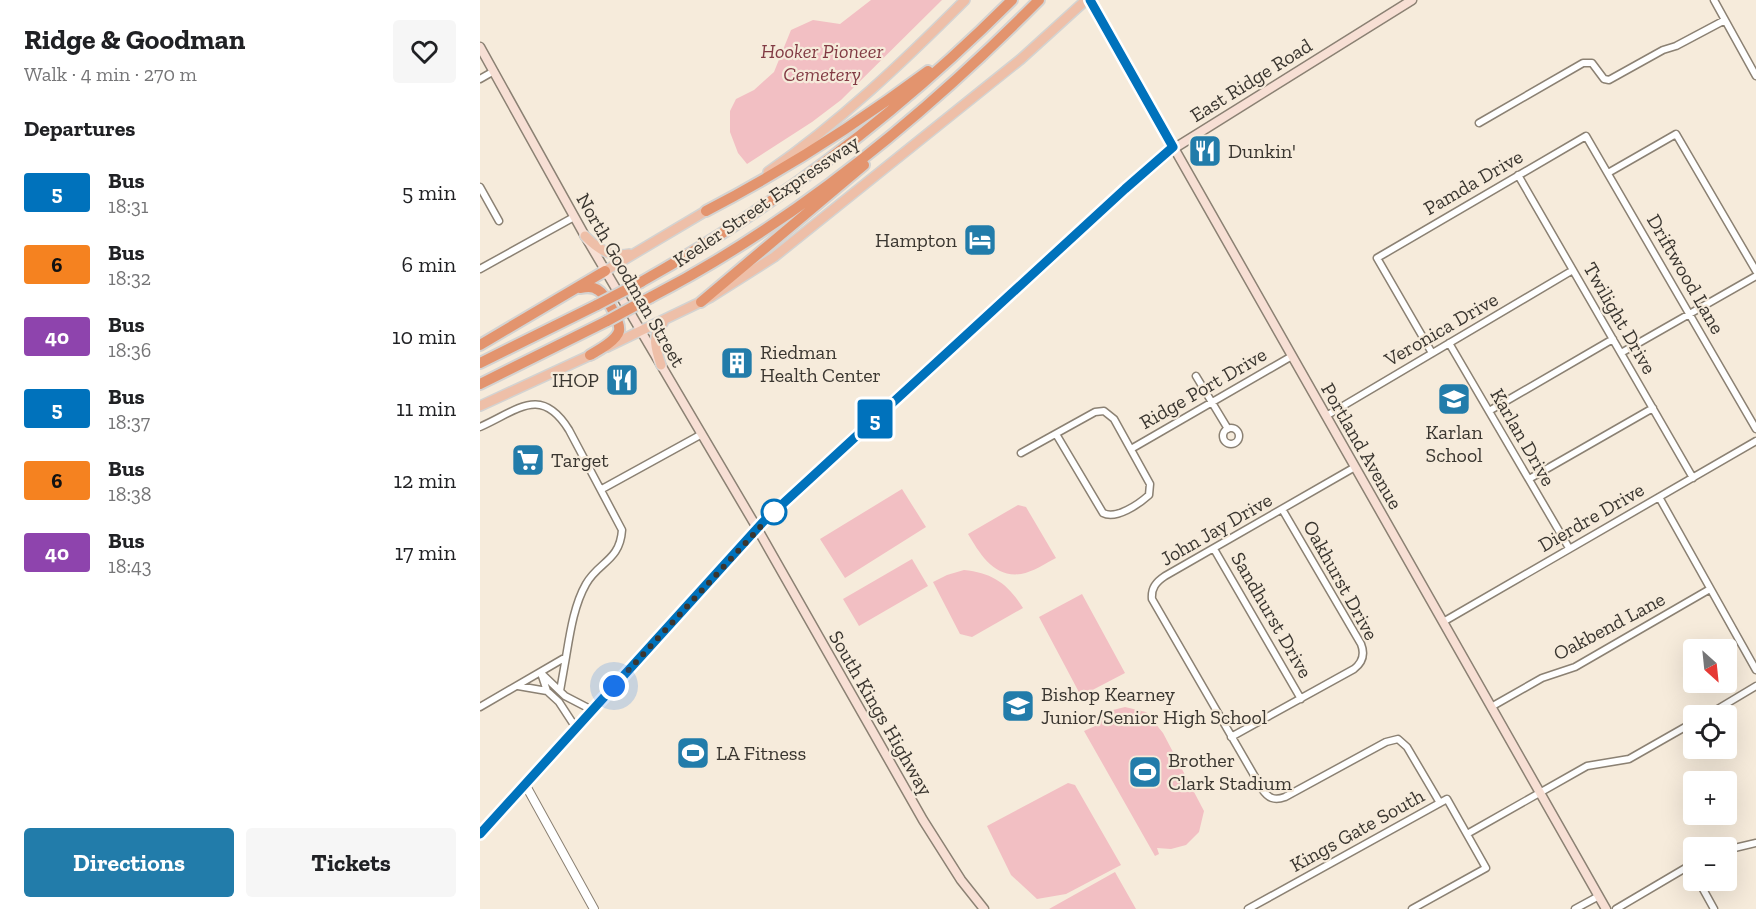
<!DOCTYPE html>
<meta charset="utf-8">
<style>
:root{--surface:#fff;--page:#f6f6f6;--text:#202124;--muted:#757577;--accent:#227caa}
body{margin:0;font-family:"Zilla Slab",serif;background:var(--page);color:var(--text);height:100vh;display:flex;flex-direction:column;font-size:22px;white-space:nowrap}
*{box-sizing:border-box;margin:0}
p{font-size:20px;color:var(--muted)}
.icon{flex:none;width:33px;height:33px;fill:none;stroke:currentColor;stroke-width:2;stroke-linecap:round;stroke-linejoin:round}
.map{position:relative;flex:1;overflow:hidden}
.sheet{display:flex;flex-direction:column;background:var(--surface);width:480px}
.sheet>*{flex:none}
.badge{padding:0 12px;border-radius:4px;font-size:21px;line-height:39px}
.needle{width:39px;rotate:153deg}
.buttons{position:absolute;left:1203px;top:639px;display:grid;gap:12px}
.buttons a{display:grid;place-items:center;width:54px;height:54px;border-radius:6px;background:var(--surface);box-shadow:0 6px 24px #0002;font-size:30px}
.you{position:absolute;width:30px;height:30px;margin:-15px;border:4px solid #fff;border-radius:50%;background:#1a73e8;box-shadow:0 0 0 9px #1a73e833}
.map>.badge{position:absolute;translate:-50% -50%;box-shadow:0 0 0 3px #fff}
h2{padding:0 24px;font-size:22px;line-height:54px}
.round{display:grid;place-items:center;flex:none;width:63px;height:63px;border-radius:6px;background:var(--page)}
.head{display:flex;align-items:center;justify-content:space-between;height:102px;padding:0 24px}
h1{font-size:28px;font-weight:700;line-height:45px}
.primary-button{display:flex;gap:12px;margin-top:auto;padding:12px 24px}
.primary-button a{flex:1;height:69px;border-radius:6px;background:var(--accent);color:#fff;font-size:24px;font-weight:700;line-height:69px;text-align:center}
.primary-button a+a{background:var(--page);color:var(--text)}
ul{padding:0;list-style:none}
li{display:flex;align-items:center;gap:18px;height:72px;padding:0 24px}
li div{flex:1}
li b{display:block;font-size:22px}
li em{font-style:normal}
li .badge{min-width:66px;font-weight:700;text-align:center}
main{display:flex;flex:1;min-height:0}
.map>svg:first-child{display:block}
.green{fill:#f2bfc3}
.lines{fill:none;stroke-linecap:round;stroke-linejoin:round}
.minor-casing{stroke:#8b8173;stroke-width:9}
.tertiary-casing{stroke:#8b8173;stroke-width:10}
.secondary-casing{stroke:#8b8173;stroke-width:11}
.primary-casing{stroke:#d4d3d1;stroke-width:12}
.motorway-casing{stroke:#d4d3d1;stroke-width:14}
.minor{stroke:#fff;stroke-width:6}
.tertiary{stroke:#fff;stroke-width:8}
.secondary{stroke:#f7dfd4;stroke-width:8}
.primary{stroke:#eebfa8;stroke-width:9}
.motorway{stroke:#e3946e;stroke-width:10}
.motorway-bridge-casing{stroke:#d4d3d1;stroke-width:14;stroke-linecap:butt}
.motorway-bridge{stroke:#e3946e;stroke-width:10}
.line-casing{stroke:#fff;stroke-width:14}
.line{stroke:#0072bc;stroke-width:9}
.walk{stroke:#3a3630;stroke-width:6;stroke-dasharray:0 10.8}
.stop-dot{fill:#fff;stroke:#0072bc;stroke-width:3}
.labels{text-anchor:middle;stroke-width:4.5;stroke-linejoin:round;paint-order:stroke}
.park-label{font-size:20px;font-style:italic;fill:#823b44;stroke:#f6ebdb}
.street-label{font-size:20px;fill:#3a3630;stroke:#f6ebdb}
.poi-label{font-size:20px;fill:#3a3630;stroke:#f6ebdb;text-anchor:start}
</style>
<main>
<section class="sheet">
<div class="head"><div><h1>Ridge &amp; Goodman</h1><p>Walk · 4 min · 270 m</p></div><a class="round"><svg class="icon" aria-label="heart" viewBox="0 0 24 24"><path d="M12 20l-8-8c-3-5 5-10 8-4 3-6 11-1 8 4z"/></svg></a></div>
<h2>Departures</h2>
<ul>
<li><span class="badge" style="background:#0072bc;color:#fff">5</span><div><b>Bus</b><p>18:31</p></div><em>5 min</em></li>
<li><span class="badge" style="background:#f58220;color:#111">6</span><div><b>Bus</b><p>18:32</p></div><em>6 min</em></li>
<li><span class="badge" style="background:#8e44ad;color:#fff">40</span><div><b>Bus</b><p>18:36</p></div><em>10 min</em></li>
<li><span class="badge" style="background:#0072bc;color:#fff">5</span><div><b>Bus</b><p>18:37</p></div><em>11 min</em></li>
<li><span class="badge" style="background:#f58220;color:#111">6</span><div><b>Bus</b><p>18:38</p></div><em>12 min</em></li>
<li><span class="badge" style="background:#8e44ad;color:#fff">40</span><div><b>Bus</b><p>18:43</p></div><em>17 min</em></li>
</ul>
<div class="primary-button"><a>Directions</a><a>Tickets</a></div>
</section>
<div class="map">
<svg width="1276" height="909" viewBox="0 0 1276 909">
<rect width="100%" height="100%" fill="#f6ebdb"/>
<path class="green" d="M391,0H462L361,100L332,122L267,164L258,153L250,132V111L256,99L274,90L294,72L311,30L333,20L360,24Z
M422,489L446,527L365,578L340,539Z
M538,505L546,507L576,558C566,563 553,572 541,574C514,578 500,554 488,534Z
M432,559L448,586L379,626L363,599Z
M484,570C513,573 528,584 543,608L492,637L480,634L453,582L467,575Z
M602,594L645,673L601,696L559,617Z
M645,707L666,712L683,733L724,811L719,832L706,845L691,849L677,848L679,854L675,856L604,731L615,726L629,711Z
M588,783L595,785L641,865L586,894L557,899L531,875L507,826Z
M635,872L656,909H569Z"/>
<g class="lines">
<defs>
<path id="minor" d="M1234,0L1276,76
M0,79L14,71
M999,123L1103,63H1112L1124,79L1129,80L1183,50L1196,46L1245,20
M1128,173L1196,134L1276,271
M1038,175L1213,478
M0,187L19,221
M0,269L94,217
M969,343L1089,548
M952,353L897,258L1106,136L1276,429
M1141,353L1276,276
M716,376L748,429
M1009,411L1133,339
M846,416L1093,270
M0,427C38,410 61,385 89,430L142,530C140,561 118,562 106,584C94,605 90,633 86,657L0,707
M743 436a8 8 0 1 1 16 0a8 8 0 1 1-16 0Z
M651,449L812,356
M541,453L615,412L624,411L634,419L670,484L669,495C659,504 636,520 623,513L576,434
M875,467L685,576C676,582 671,588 672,599L782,789C788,798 794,801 805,797L906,742L918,739L927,747L960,803
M1049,479L1173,408
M122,489L222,434
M1179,497L1276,670
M734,549L821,699
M963,622L1276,441
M61,673L67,691L79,702L96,728
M62,674L85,696L112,710
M38,686L67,691
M80,691L86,657
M1011,707L1062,678L1095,667L1230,589
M1226,716L1276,686
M751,737L874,669C883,662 885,654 881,644L802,509
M987,834L1107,766L1149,759L1214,722
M1246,850L1276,843
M1218,880L1234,909
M768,909L967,799L1006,868L932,909
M1095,909L1119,896
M1136,909L1214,863"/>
<path id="tertiary" d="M45,784L114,909"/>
<path id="secondary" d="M610,0L1126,909
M0,47L105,236L277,528L443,820L481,880L504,909
M0,834L283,522L682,156L932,0"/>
<path id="primary" d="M288,172C360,122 423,62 485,0
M105,236C118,249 131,258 149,254
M125,271L231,208
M127,347L231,297L294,257L541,59L606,0
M181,365C176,350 171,335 183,323
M0,406L115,353"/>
<path id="motorway" d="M226,211C303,171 378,123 448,71
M161,282C298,205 421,111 532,0
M100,288C106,287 112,286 118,290C125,294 141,322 139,331C136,341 119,350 110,355
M171,297C316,222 444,116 559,0
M221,302L384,165
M0,345L125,271
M0,363L117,305
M0,384L127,321"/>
</defs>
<use href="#minor" class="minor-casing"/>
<use href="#tertiary" class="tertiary-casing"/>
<use href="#secondary" class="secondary-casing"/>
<use href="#primary" class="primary-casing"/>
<use href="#motorway" class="motorway-casing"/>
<use href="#minor" class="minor"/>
<use href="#tertiary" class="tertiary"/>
<use href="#secondary" class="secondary"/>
<use href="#primary" class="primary"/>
<use href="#motorway" class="motorway"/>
<defs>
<path id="motorway-bridge" d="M117,305L161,282
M127,321L171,297"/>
</defs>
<use href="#motorway-bridge" class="motorway-bridge-casing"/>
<use href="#motorway-bridge" class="motorway-bridge"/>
</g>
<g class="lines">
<defs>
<path id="line" d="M0,834L283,522L645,189L693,147L610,0"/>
</defs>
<use href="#line" class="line-casing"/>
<use href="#line" class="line"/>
<path class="walk" d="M134,686L294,512"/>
</g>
<defs>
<symbol id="restaurant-square" viewBox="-11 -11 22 22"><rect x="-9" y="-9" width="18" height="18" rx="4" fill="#227caa" stroke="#f6ebdb"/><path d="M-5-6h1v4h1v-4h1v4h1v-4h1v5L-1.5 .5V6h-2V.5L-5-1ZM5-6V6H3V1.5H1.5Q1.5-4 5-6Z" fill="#fff"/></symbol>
<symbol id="hotel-square" viewBox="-11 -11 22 22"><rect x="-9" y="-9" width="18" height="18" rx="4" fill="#227caa" stroke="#f6ebdb"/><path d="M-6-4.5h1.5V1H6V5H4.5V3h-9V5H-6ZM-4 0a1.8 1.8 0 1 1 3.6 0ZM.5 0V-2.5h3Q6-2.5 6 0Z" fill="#fff"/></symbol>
<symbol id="building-square" viewBox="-11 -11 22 22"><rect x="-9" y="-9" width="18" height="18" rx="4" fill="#227caa" stroke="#f6ebdb"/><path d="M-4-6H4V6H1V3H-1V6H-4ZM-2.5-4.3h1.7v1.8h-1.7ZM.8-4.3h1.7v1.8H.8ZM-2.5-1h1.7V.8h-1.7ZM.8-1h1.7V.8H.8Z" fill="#fff"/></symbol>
<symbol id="school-square" viewBox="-11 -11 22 22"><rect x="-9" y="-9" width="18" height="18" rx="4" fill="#227caa" stroke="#f6ebdb"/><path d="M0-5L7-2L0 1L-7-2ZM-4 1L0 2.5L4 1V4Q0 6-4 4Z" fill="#fff"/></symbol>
<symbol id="supermarket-square" viewBox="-11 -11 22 22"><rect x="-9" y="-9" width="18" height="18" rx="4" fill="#227caa" stroke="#f6ebdb"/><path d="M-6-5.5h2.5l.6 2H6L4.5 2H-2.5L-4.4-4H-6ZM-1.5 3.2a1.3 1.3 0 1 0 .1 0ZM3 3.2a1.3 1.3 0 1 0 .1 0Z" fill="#fff"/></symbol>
<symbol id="stadium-square" viewBox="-11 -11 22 22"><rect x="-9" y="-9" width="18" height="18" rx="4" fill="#227caa" stroke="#f6ebdb"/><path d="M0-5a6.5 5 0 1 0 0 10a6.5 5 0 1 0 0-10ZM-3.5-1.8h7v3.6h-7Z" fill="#fff"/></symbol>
</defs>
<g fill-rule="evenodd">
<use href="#restaurant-square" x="706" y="132" width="38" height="38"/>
<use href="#hotel-square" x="481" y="221" width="38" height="38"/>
<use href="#building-square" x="238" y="344" width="38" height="38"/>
<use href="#restaurant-square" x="123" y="361" width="38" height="38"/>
<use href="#school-square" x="955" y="380" width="38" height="38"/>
<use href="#supermarket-square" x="29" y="441" width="38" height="38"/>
<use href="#school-square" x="519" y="687" width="38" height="38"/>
<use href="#stadium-square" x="194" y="734" width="38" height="38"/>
<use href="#stadium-square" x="646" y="753" width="38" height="38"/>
</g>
<circle class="stop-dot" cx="294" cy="512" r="12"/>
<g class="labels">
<g class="park-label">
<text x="342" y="58">Hooker Pioneer<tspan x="342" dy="23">Cemetery</tspan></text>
</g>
<g class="street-label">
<text transform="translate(771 80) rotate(-32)" y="7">East Ridge Road</text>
<text transform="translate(993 182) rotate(-30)" y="7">Pamda Drive</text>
<text transform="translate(286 201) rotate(-34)" y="7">Keeler Street Expressway</text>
<text transform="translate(1206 274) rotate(60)" y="7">Driftwood Lane</text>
<text transform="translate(151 280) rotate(60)" y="7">North Goodman Street</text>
<text transform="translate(1140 318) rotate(60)" y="7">Twilight Drive</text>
<text transform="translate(961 329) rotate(-30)" y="7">Veronica Drive</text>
<text transform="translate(723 388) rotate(-30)" y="7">Ridge Port Drive</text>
<text transform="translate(1043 437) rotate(60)" y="7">Karlan Drive</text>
<text transform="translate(882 446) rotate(60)" y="7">Portland Avenue</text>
<text transform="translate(1111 517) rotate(-30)" y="7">Dierdre Drive</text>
<text transform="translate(736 529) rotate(-30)" y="7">John Jay Drive</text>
<text transform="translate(861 580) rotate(61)" y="7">Oakhurst Drive</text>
<text transform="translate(792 615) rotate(60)" y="7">Sandhurst Drive</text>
<text transform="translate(1129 626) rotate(-28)" y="7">Oakbend Lane</text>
<text transform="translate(401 713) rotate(60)" y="7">South Kings Highway</text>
<text transform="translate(877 830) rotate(-29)" y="7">Kings Gate South</text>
</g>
<g class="poi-label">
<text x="748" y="158">Dunkin'</text>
<text x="477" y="247" text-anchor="end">Hampton</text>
<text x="280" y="359">Riedman<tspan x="280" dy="23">Health Center</tspan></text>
<text x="119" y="387" text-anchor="end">IHOP</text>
<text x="974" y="439" text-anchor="middle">Karlan<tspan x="974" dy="23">School</tspan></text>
<text x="71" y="467">Target</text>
<text x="561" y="701">Bishop Kearney<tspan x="561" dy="23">Junior/Senior High School</tspan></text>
<text x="236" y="760">LA Fitness</text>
<text x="688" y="767">Brother<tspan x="688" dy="23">Clark Stadium</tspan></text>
</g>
</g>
</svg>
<div class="buttons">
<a><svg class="needle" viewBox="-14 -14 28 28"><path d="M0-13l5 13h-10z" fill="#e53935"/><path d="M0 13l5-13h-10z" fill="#757577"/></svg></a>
<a><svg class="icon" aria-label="locate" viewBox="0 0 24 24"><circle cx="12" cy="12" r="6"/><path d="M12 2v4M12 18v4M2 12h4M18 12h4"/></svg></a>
<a>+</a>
<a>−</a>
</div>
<div class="you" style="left:134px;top:686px"></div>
<b class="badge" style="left:395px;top:419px;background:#0072bc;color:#fff">5</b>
</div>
</main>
